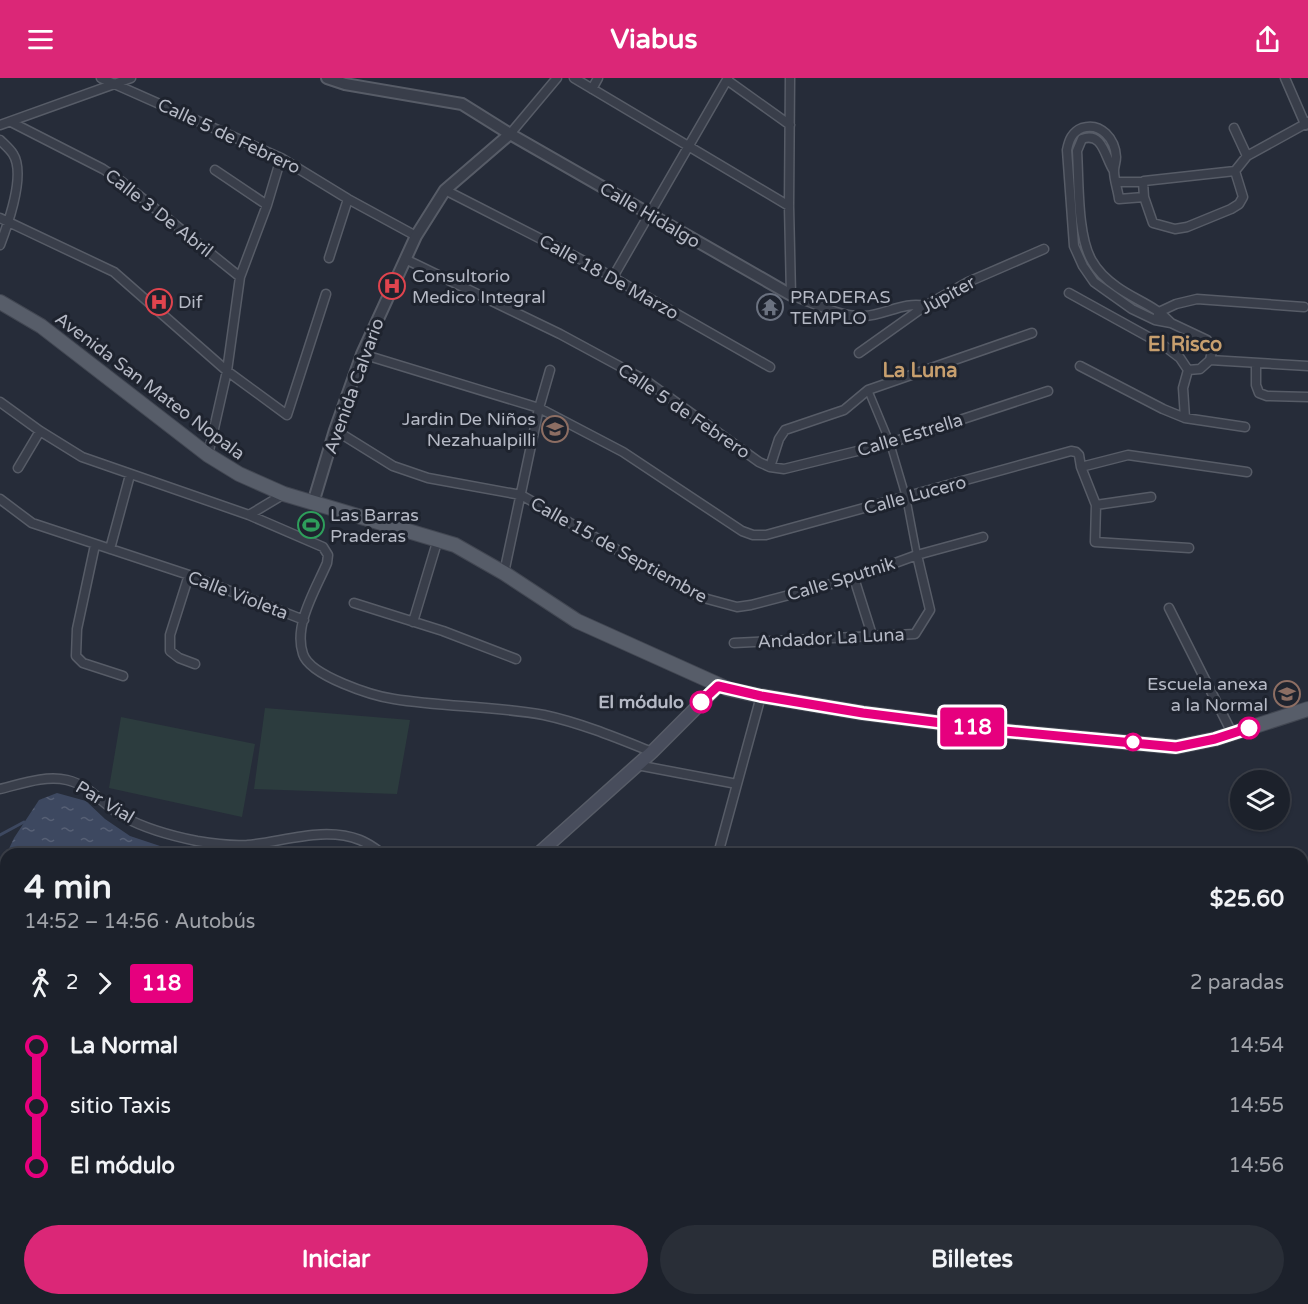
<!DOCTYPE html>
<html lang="es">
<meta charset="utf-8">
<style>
:root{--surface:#1c212b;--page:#292e37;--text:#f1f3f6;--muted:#a0a3a9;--line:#3a3e47;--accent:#db2777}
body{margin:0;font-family:"Varela Round",sans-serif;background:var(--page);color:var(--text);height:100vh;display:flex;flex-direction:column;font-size:22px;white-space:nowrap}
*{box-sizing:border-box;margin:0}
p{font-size:20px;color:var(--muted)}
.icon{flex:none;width:33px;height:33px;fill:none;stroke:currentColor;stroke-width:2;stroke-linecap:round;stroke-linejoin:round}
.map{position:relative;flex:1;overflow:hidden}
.panel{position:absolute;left:0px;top:770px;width:1308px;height:458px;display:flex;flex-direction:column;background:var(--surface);border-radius:18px 18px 0 0;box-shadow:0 2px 4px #0004,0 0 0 2px var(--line)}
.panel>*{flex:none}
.badge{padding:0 12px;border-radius:4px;font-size:21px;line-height:39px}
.tools{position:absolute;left:1230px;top:692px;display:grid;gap:12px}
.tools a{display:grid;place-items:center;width:60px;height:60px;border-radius:50%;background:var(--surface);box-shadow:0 2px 4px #0004,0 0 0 2px var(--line);font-size:30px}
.map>.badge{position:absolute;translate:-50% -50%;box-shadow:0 0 0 3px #fff}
.legs{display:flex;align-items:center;gap:9px;height:66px;padding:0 24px;font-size:20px}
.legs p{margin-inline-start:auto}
.overview{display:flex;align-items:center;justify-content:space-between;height:102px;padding:0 24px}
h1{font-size:33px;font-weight:700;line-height:45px}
.primary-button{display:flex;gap:12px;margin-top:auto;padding:12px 24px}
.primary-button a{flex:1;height:69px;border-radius:36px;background:var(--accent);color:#fff;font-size:24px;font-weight:700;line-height:69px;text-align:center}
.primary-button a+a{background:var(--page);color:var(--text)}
ul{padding:0 24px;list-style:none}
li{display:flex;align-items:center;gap:21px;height:60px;font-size:22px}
li i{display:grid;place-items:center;width:9px;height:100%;margin:0 8px;background:currentColor}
li i::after{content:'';width:15px;height:15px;margin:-8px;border:4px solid;border-radius:50%;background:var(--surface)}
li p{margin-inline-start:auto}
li:first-child i{background:linear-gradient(#0000 50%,currentColor 0)}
li:last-child i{background:linear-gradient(currentColor 50%,#0000 0)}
header{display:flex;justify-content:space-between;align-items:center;height:78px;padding:0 24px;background:var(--accent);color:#fff;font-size:27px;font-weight:700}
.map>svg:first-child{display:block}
.green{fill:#2c3c3e}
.water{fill:url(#water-ripples)}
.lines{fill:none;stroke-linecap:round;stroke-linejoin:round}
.stream{stroke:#3d4860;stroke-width:3}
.river{stroke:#3d4860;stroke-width:18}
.pedestrian-casing{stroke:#575c67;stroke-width:9}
.minor-casing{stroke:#575c67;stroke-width:11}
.tertiary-casing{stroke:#575c67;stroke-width:14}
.secondary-casing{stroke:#575c67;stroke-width:15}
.primary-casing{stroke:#424752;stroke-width:16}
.pedestrian{stroke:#393e4a;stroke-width:6}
.minor{stroke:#393e4a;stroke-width:8}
.tertiary{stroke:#393e4a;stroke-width:10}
.secondary{stroke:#484d5c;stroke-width:12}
.primary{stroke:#575d69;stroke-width:14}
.line-1-casing{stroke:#fff;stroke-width:14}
.line-1{stroke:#e6007e;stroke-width:9}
.stop-1-dot{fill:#fff;stroke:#e6007e;stroke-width:3}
.labels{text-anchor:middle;stroke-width:6;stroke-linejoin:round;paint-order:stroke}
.street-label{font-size:18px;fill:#b5b9c5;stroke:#1e232e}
.poi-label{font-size:18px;fill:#b5b9c5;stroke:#1e232e;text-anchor:start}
.stop-label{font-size:18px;font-weight:bold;fill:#b5b9c5;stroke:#1e232e;text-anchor:end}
.neighbourhood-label{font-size:20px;font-weight:bold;fill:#c79f6e;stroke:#1e232e}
</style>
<header><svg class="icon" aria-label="menu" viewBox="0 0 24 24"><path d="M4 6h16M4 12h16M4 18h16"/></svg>Viabus<svg class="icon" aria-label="share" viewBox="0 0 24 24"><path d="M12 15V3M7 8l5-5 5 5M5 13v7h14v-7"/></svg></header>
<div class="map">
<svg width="1308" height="1226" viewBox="0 0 1308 1226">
<defs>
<pattern id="water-ripples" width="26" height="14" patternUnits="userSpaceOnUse" patternTransform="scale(1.5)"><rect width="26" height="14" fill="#3d4860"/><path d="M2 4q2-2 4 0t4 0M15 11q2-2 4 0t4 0" fill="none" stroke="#576075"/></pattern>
</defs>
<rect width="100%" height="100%" fill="#262c39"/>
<path class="green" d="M265,630L410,642L397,716L254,711Z
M121,639L255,666L242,739L109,710Z"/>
<path class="water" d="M57,715L86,723L105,741L130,758L181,775H7L14,760L39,722Z"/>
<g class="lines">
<path class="stream" d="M0,757L24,744
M405,1226L415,1221"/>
<path class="river" d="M1302,883L1308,878"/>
<defs>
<path id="pedestrian" d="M868,312L890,365L906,419L917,477"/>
<path id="minor" d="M101,0L281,80L348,121L416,158
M574,0L789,128
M790,0L789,128L791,217C814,225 839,239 864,238C885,237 905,223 925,228
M727,2L790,47
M592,11L598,0
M11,44L103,91L121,103L240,199
M0,47L131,0
M1234,50L1247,78
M510,56L557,0
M0,62C4,66 10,71 13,76C26,96 8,146 0,167
M215,92L267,127
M1114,93C1105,80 1103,53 1082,61L1077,73C1079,103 1077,158 1092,183C1098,194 1107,202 1117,209C1135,222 1156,228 1171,245
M1235,93L1243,119L1239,126L1231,131L1187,149L1175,151L1153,145L1144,119L1143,104L1144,103L1235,93L1247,78L1305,46L1285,0
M1116,104H1143
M445,112L584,183L770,289
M1144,119L1119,121C1118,112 1114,102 1114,93C1114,88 1116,84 1116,79C1115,61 1101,44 1082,50C1072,54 1069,62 1067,72L1074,168L1083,188L1094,204L1132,231L1155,242L1171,245L1207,262L1212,273L1210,282L1200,291L1188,292L1183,310L1185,340
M0,140L114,194L227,293L287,337L326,216
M329,180L348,121
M405,181L560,256L645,302L759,384L770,389L784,391L890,365L1048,313
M613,199L728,0
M1069,215L1163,267L1180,280L1188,292
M1158,237L1161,233L1176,226L1197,221L1304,229
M859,275L925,228L968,204L1044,171
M362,276L539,330L623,374L742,453L753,457H766L1071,373L1076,374L1079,377L1081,389L1096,427L1095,464L1189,470
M1210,282L1308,288
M1256,286V307L1259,315L1267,318L1308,319
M1080,288L1163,331L1185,340L1245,349
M0,324L40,353L82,379L249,437L323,469L328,477L327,485C316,511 293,547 303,576C310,598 373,618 394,621C443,629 495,628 544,637C581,645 617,660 652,674
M335,352L393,388L428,400L521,417L700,519L737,529L751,527L854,500L917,477L983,459
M208,377L227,293L240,199L267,127L281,80
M770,389L779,361L785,352L844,332L868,312L1032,255
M1081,389L1128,377L1247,394
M18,390L40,353
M0,421L32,445L189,497L304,542
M1096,427L1151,419
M249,437L284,416
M95,467L77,551L76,578L83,585L123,598
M110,471L130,397
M504,495L539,330L550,292
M189,497L170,557V573L179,580L195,586
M854,500L872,557
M354,525L443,553L516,581
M1169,530L1232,655
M413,544L438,461
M734,565L915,556L930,532L917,477
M637,687L737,706
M0,711C21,706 45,697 67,702C90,707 104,728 124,739C146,751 172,758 197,763C214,766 229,768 247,767C283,764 324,748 360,762C368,765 376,771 383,776
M718,776L761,618
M0,1090L6,1089
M1302,1161L1307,1135
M917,1221L920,1226
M99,1226L100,1221
M584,1226L585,1221
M682,1226V1221
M759,1226L760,1221
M806,1226L812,1221
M966,1226L975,1221
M1222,1226L1223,1221
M1291,1226L1292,1221"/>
<path id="tertiary" d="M327,0L345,6L462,26L510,56L791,217
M1305,46L1308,45
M313,425L335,352L362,276L416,158L445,112L510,56"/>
<path id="secondary" d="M538,776L652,674L718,608
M181,1226L183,1221"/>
<path id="primary" d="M0,224L41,248L208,377L239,396L284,416L455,467L504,495L577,543L728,611L761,618L863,635L1005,653L1176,669L1215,661L1308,631"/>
</defs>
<use href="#pedestrian" class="pedestrian-casing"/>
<use href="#minor" class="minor-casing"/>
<use href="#tertiary" class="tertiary-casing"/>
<use href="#secondary" class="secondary-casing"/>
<use href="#primary" class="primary-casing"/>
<use href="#pedestrian" class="pedestrian"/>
<use href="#minor" class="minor"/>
<use href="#tertiary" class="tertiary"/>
<use href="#secondary" class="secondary"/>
<use href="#primary" class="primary"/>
</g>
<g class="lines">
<defs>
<path id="line-1" d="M701,624L718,608L761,618L863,635L1005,653L1176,669L1215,661L1249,650"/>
</defs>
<use href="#line-1" class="line-1-casing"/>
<use href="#line-1" class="line-1"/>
</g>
<defs>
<symbol id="hospital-ring" viewBox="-11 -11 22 22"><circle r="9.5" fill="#1e232e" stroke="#e0444e" stroke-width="1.5"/><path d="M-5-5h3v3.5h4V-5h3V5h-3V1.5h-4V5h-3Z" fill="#e0444e"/></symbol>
<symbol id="temple-ring" viewBox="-11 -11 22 22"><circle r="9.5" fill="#1e232e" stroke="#6b7280" stroke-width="1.5"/><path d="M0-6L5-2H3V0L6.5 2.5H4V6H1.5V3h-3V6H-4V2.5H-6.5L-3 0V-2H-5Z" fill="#6b7280"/></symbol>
<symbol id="school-ring" viewBox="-11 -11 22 22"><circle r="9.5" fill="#1e232e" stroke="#8d6e63" stroke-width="1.5"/><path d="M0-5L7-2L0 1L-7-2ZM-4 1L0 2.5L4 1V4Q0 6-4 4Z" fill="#8d6e63"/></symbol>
<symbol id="stadium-ring" viewBox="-11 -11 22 22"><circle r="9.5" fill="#1e232e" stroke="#2e9e5b" stroke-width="1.5"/><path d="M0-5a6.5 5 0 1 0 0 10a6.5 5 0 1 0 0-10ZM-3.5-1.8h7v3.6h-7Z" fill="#2e9e5b"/></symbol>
</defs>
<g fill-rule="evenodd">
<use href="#hospital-ring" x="377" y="193" width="30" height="30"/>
<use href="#hospital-ring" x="144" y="209" width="30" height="30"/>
<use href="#temple-ring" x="755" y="214" width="30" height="30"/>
<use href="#school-ring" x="540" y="336" width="30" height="30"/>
<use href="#stadium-ring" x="296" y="432" width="30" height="30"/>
<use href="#school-ring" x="1272" y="601" width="30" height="30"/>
</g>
<g class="stop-1-dot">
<circle cx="701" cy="624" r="10"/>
<circle cx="1249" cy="650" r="10"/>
<circle cx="1133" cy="664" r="8"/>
</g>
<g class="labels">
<g class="street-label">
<text transform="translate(229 58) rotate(25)" y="6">Calle 5 de Febrero</text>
<text transform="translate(159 135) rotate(38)" y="6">Calle 3 De Abril</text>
<text transform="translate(650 137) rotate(30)" y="6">Calle Hidalgo</text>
<text transform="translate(609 199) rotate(29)" y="6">Calle 18 De Marzo</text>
<text transform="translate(948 217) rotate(-29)" y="6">Júpiter</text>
<text transform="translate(150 308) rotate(37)" y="6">Avenida San Mateo Nopala</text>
<text transform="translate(354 308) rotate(-70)" y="6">Avenida Calvario</text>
<text transform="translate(684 333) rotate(34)" y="6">Calle 5 de Febrero</text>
<text transform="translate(910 357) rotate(-17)" y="6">Calle Estrella</text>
<text transform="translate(915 417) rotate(-15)" y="6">Calle Lucero</text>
<text transform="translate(619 472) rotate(29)" y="6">Calle 15 de Septiembre</text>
<text transform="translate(841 501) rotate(-17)" y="6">Calle Sputnik</text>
<text transform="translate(238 517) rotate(21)" y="6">Calle Violeta</text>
<text transform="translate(831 560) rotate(-3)" y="6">Andador La Luna</text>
<text transform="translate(105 724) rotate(31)" y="6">Par Vial</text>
</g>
<g class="poi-label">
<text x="412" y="204">Consultorio<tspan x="412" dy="21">Medico Integral</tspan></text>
<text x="790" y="225">PRADERAS<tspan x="790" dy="21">TEMPLO</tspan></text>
<text x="178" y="230">Dif</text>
<text x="536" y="347" text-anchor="end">Jardin De Niños<tspan x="536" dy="21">Nezahualpilli</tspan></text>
<text x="330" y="443">Las Barras<tspan x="330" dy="21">Praderas</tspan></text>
<text x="1268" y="612" text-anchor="end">Escuela anexa<tspan x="1268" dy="21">a la Normal</tspan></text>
</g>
<g class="stop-label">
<text x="684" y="630">El módulo</text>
</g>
<g class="neighbourhood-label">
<text x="1185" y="273">El Risco</text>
<text x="920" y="299">La Luna</text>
</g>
</g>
</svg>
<div class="tools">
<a><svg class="icon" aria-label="layers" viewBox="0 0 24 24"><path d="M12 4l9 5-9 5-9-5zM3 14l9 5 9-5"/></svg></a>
</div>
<b class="badge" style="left:972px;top:649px;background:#e6007e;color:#fff">118</b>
<section class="panel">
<div class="overview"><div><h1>4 min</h1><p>14:52 – 14:56 · Autobús</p></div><b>$25.60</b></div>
<div class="legs"><svg class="icon" aria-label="walk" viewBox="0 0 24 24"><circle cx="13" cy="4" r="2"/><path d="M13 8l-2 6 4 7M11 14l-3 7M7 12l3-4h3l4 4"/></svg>2<svg class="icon" aria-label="forward" viewBox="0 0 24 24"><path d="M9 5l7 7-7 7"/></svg><b class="badge" style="background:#e6007e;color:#fff">118</b><p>2 paradas</p></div>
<ul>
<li><i style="color:#e6007e"></i><b>La Normal</b><p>14:54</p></li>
<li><i style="color:#e6007e"></i><span>sitio Taxis</span><p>14:55</p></li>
<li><i style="color:#e6007e"></i><b>El módulo</b><p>14:56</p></li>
</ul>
<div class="primary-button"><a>Iniciar</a><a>Billetes</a></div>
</section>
</div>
